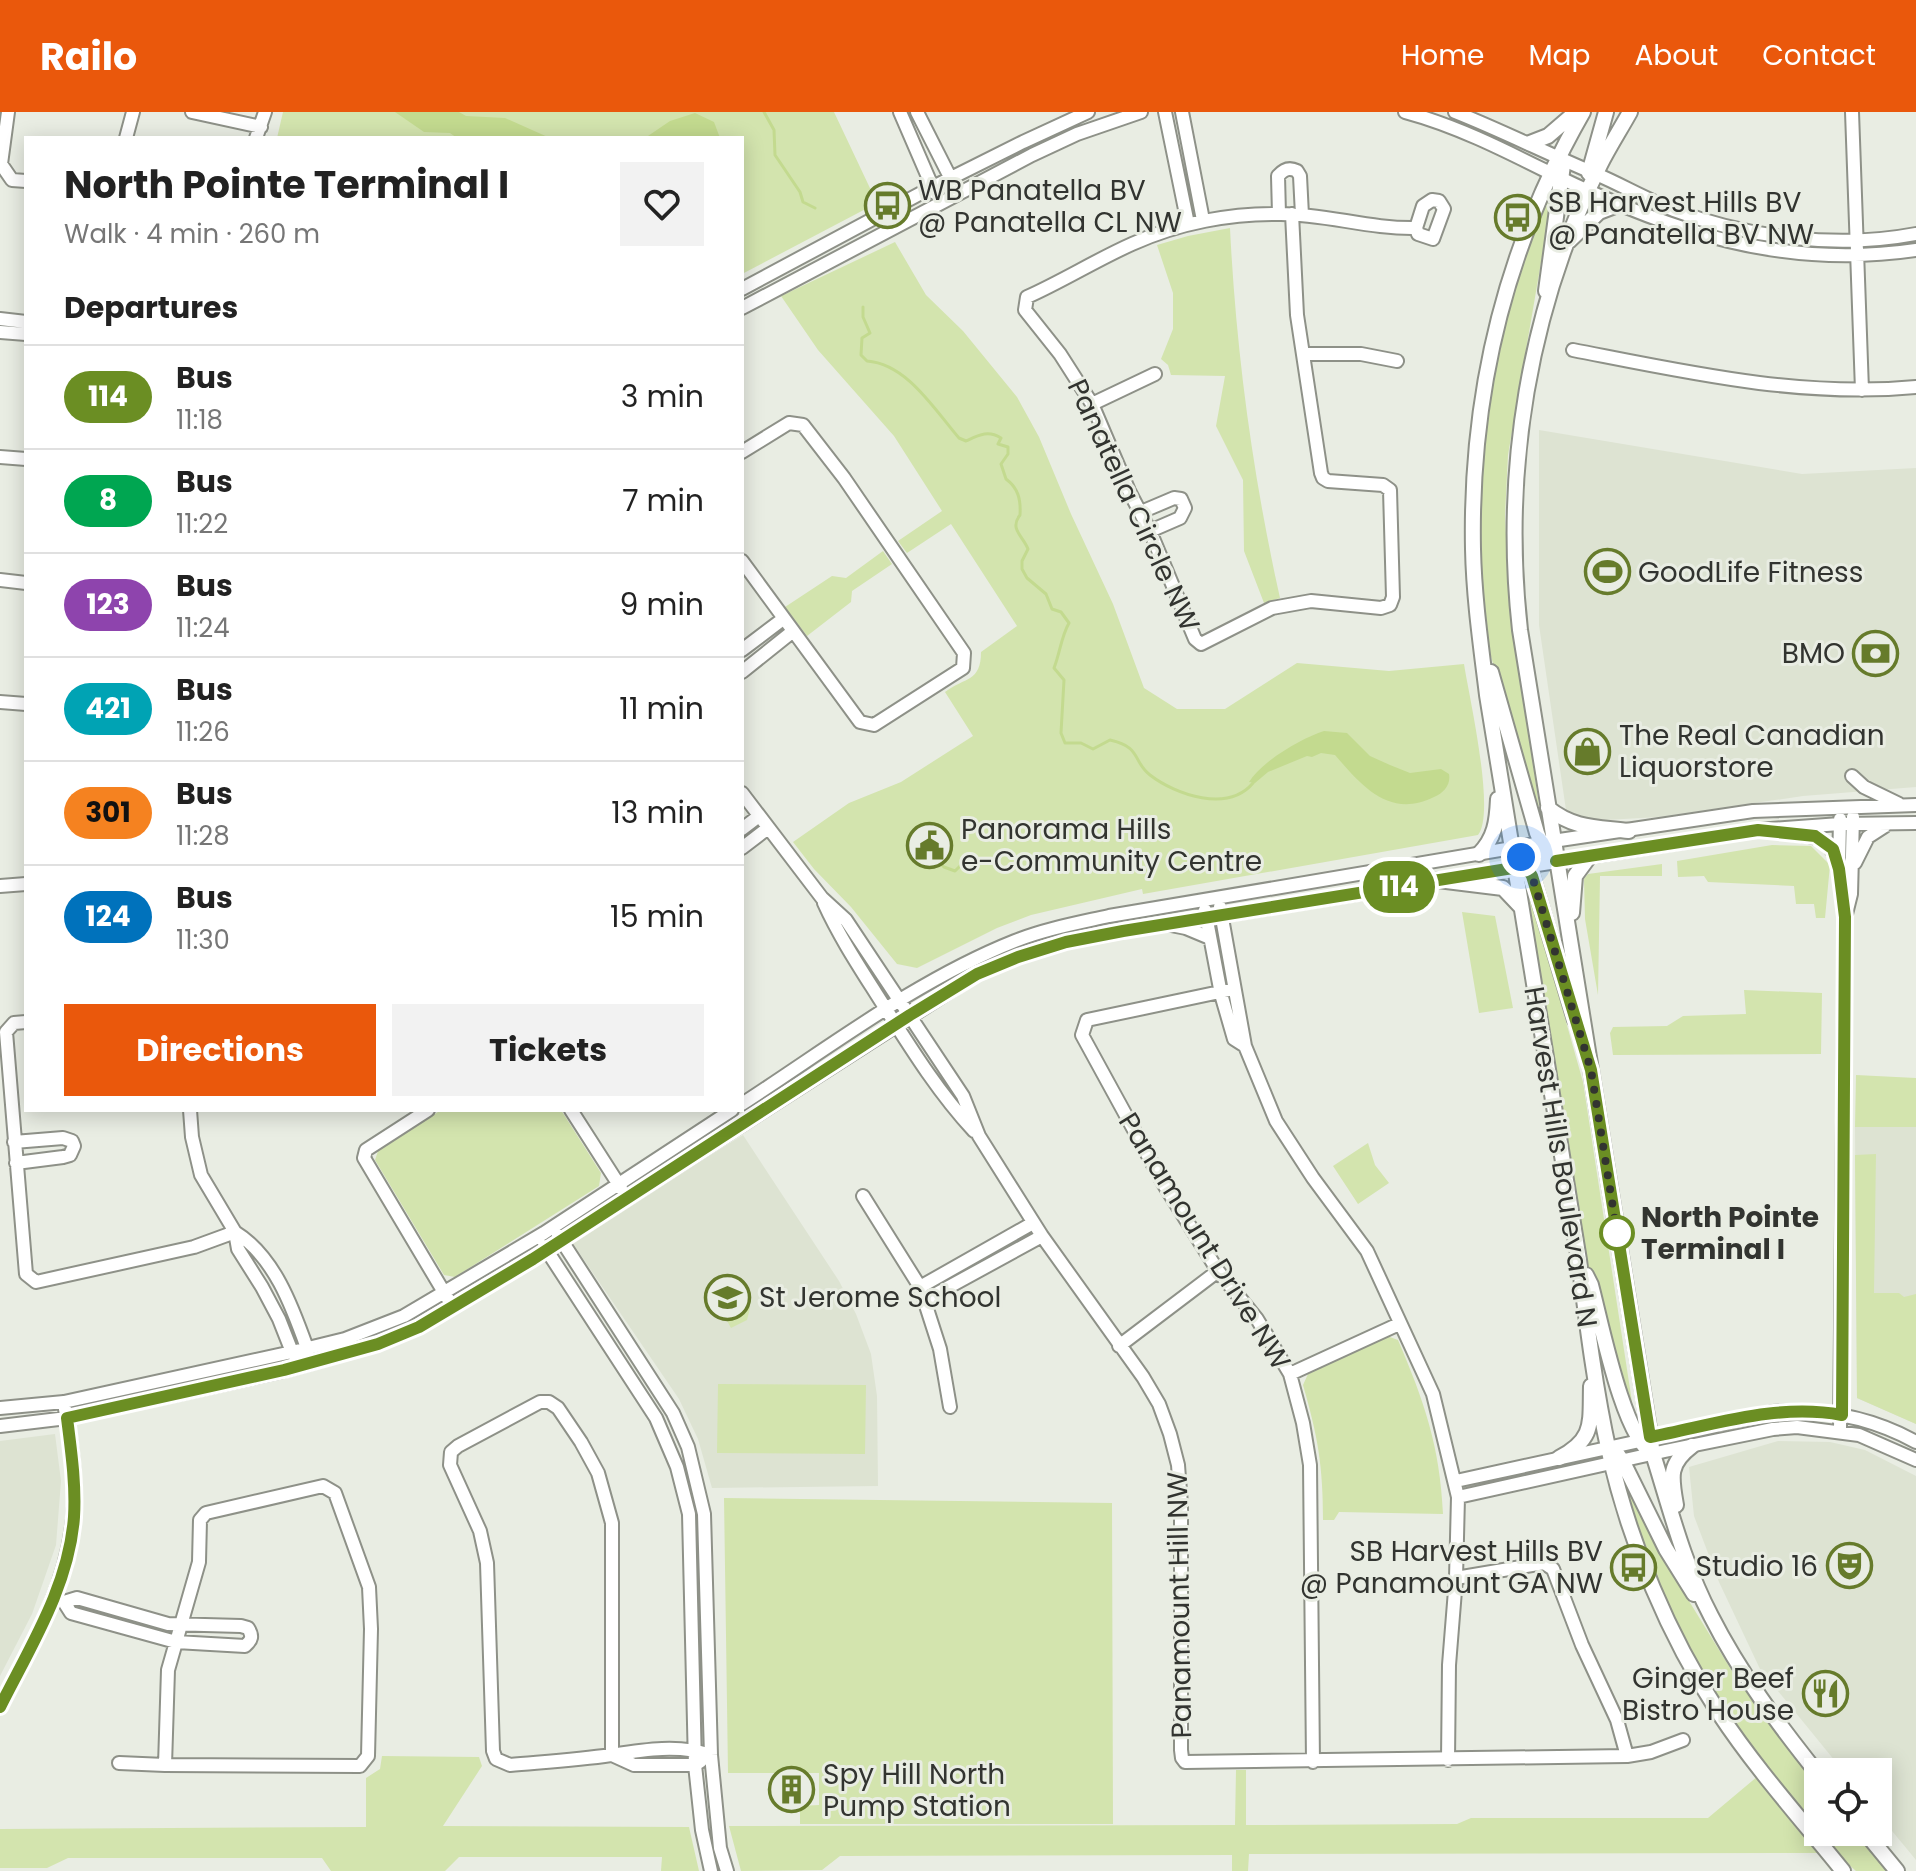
<!DOCTYPE html>
<meta charset="utf-8">
<style>
:root{--surface:#fff;--page:#f2f2f2;--text:#222;--muted:#767676;--line:#e0e0e0;--accent:#ea580c}
body{margin:0;font-family:Poppins,sans-serif;background:var(--page);color:var(--text);height:100vh;display:flex;flex-direction:column;font-size:30px;white-space:nowrap}
*{box-sizing:border-box;margin:0}
p{font-size:26px;color:var(--muted)}
.icon{flex:none;width:44px;height:44px;fill:none;stroke:currentColor;stroke-width:2;stroke-linecap:round;stroke-linejoin:round}
.map{position:relative;flex:1;overflow:hidden}
.details{position:absolute;left:24px;top:24px;width:720px;height:976px;display:flex;flex-direction:column;background:var(--surface);border-radius:0px;box-shadow:0 4px 20px #0003}
.details>*{flex:none}
.badge{padding:0 16px;border-radius:26px;font-size:28px;line-height:52px}
.fabs{position:absolute;left:1804px;top:1646px;display:grid;gap:16px}
.fabs a{display:grid;place-items:center;width:88px;height:88px;border-radius:0px;background:var(--surface);box-shadow:0 4px 20px #0003;font-size:40px}
.you{position:absolute;width:40px;height:40px;margin:-20px;border:6px solid #fff;border-radius:50%;background:#1a73e8;box-shadow:0 0 0 12px #1a73e833}
.map>.badge{position:absolute;translate:-50% -50%;box-shadow:0 0 0 4px #fff}
h2{padding:0 40px;font-size:30px;line-height:72px}
.round{display:grid;place-items:center;flex:none;width:84px;height:84px;border-radius:0px;background:var(--page)}
.overview{display:flex;align-items:center;justify-content:space-between;height:136px;padding:0 40px}
h1{font-size:38px;font-weight:700;line-height:60px}
.primary-button{display:flex;gap:16px;margin-top:auto;padding:16px 40px}
.primary-button a{flex:1;height:92px;border-radius:0px;background:var(--accent);color:#fff;font-size:32px;font-weight:700;line-height:92px;text-align:center}
.primary-button a+a{background:var(--page);color:var(--text)}
ul{padding:0;list-style:none}
li{display:flex;align-items:center;gap:24px;height:104px;padding:0 40px;border-top:2px solid var(--line)}
li div{flex:1}
li b{display:block;font-size:30px}
li em{font-style:normal}
li .badge{min-width:88px;font-weight:700;text-align:center}
header{display:flex;align-items:center;gap:48px;box-sizing:border-box;height:112px;padding:0 40px;background:var(--accent);color:#fff}
header strong{font-size:38px}
nav{display:flex;gap:44px;margin-inline-start:auto;font-size:28px}
.map>svg:first-child{display:block}
.built{fill:#dde3d2}
.green{fill:#d3e4ae}
.water{fill:#c3da8f}
.lines{fill:none;stroke-linecap:round;stroke-linejoin:round}
.stream{stroke:#c3da8f;stroke-width:3}
.minor-casing{stroke:#8e9188;stroke-width:16}
.major-casing{stroke:#8e9188;stroke-width:18}
.minor{stroke:#fff;stroke-width:12}
.major{stroke:#fff;stroke-width:14}
.line-casing{stroke:#fff;stroke-width:18}
.line{stroke:#6b8e23;stroke-width:12}
.walk{stroke:#323430;stroke-width:8;stroke-dasharray:0 14.4}
.stop-dot{fill:#fff;stroke:#6b8e23;stroke-width:4}
.labels{text-anchor:middle;stroke-width:6;stroke-linejoin:round;paint-order:stroke}
.poi-label{font-size:28px;fill:#323430;stroke:#e9ede3;text-anchor:start}
.street-label{font-size:28px;fill:#323430;stroke:#e9ede3}
.stop-label{font-size:28px;font-weight:bold;fill:#323430;stroke:#e9ede3;text-anchor:start}
</style>
<header>
<strong>Railo</strong>
<nav><a>Home</a><a>Map</a><a>About</a><a>Contact</a></nav>
</header>
<div class="map">
<svg width="1916" height="1759" viewBox="0 0 1916 1759">
<rect width="100%" height="100%" fill="#e9ede3"/>
<path class="built" d="M1539,318L1802,362L1916,356V675L1803,684L1659,705L1588,709L1566,698L1539,513Z
M1855,1015H1916V1312L1857,1286Z
M743,1023L839,1169L856,1202L871,1242L877,1284L878,1374L712,1376L698,1327L679,1287L571,1129Z
M55,1322L61,1369L56,1433L32,1502L0,1564V1329Z
M1778,1329L1830,1330L1865,1338L1916,1364V1748L1878,1702V1660H1844L1760,1557L1719,1470L1694,1404L1689,1355Z"/>
<path class="green" d="M283,0H834L877,91L742,162V26H277Z
M1546,91L1551,92L1508,343L1505,403L1509,484L1539,694L1535,695L1485,524L1476,433L1478,361L1495,236L1523,144Z
M1230,116C1236,240 1253,365 1280,486L1264,491L1244,439L1243,368L1216,314L1225,264L1171,263L1168,253L1161,247L1173,217V181L1157,133L1188,124Z
M895,130L926,183L963,219L1017,285L1039,325L1071,402L1113,492L1144,576L1177,597H1225L1297,551L1389,559L1464,552C1469,584 1496,701 1478,723L1143,782L1142,777L1031,803L997,816L917,856L897,852L851,795L814,757L793,730L849,691L901,670L973,624L945,580C965,565 981,570 981,540L1017,514L951,412L907,441L898,429L942,399L894,324L818,238L781,184Z
M883,439L892,452L852,479L851,490L807,524L785,495L832,464L846,466Z
M1772,733L1811,734L1830,753L1825,806H1816L1814,792H1796L1794,774L1708,770L1704,764L1678,765L1677,749Z
M1662,752V764H1600L1598,883L1585,807L1584,767L1588,762Z
M1524,782H1530L1583,970L1634,1303H1631L1584,1143Z
M1462,800L1495,804L1513,896L1479,901Z
M1744,878L1822,881L1821,942L1613,943L1610,921L1613,915L1667,914L1683,904L1746,902Z
M1856,963L1916,966V1015H1855Z
M441,998H561L601,1061L599,1074L455,1165L444,1163L375,1048L378,1039Z
M1368,1031L1375,1053L1389,1071L1358,1092L1333,1054Z
M1876,1042L1874,1181H1899L1904,1185L1916,1182V1312L1857,1286L1855,1043Z
M731,1178L742,1181L750,1196L747,1208L731,1216L715,1187Z
M1387,1224L1398,1228C1424,1289 1440,1334 1443,1402L1339,1400L1334,1408H1323C1323,1354 1318,1325 1303,1273L1308,1262Z
M718,1272L866,1273L865,1342L717,1341Z
M1628,1373L1689,1489L1735,1564L1818,1672V1720H1856L1888,1759H1856L1828,1734L1720,1596L1664,1492L1623,1375Z
M724,1386L1112,1391L1113,1712H800V1694L819,1693V1661H728Z
M382,1644L479,1645L482,1654L443,1714L689,1715L699,1759H661L662,1745H459L445,1759H331L322,1746H68L47,1756H0V1717L366,1715V1666L380,1657Z
M1236,1658H1246V1713L1457,1712L1471,1706H1708L1758,1664L1819,1741L1249,1742L1248,1759H1232V1743L840,1744L822,1758L741,1759L729,1714L1235,1713Z"/>
<path class="water" d="M395,0H459L466,4L505,6L550,26H457L450,21L424,20Z
M695,1L714,10L720,26H645L670,9Z
M1324,619L1347,621L1370,644L1390,653L1410,661L1441,657L1449,662C1451,672 1444,681 1434,685C1389,707 1362,674 1335,643L1321,641L1312,645L1307,644L1268,660L1255,671L1249,670C1262,649 1302,626 1324,619Z"/>
<g class="lines">
<path class="stream" d="M764,0L774,18L775,43L800,80L803,90L815,96
M863,195V205L870,221L862,226L861,243L867,249C907,252 934,297 959,326L966,329C979,323 988,318 1001,326L998,332L1008,335V342L1001,352L1006,367C1018,376 1021,387 1020,403C1009,417 1023,424 1028,437L1022,449V457L1027,466L1046,482L1052,497L1061,500L1069,511C1061,525 1060,541 1054,556L1064,568L1061,621L1065,631H1081L1093,637L1110,628C1142,635 1132,649 1150,663C1176,683 1228,701 1253,671
M935,746L944,755L955,759L963,751"/>
<defs>
<path id="minor" d="M8,0L1,52L12,68L26,69
M192,0L261,15
M900,0L935,81
M917,0L953,71
M1165,0L1188,112
M1182,0L1203,108
M1405,0C1457,14 1504,38 1552,62C1670,119 1782,158 1916,138
M1455,0C1503,19 1548,42 1596,62C1622,73 1647,88 1674,98C1748,126 1838,137 1916,122
M1852,0L1862,278
M126,26L133,0
M256,26L265,0
M1432,88L1439,89L1444,97L1433,127L1418,122L1416,116L1423,94Z
M1279,102L1278,64C1284,57 1289,55 1297,59L1300,64L1302,103
M1292,102L1297,203L1321,361L1323,366L1328,369L1383,373L1390,378L1393,485L1390,493L1381,496L1311,489L1272,496L1201,532L1195,527L1150,419L1129,379L1092,292L1060,242L1025,198L1027,185C1063,169 1096,148 1132,132C1178,111 1231,101 1281,102C1326,102 1370,117 1416,116
M742,177L925,79L1023,30L1088,0
M742,196L1032,43L1077,22L1141,0
M0,207L26,210
M0,220L26,222
M1573,238C1686,260 1800,286 1916,275
M1303,242H1361L1397,249
M1092,292L1155,262
M742,340L789,311L803,313L844,366L964,541L963,556L874,613L860,610L742,449
M0,345L26,347
M1141,400L1174,386L1181,387L1185,396L1180,406L1150,419
M0,468L26,471
M742,538L783,507
M742,560L792,520
M0,590L26,592
M1852,664L1864,675L1899,692
M742,681L822,786L846,808L963,984L979,1024L1042,1124L1143,1265L1159,1292L1170,1322L1178,1353L1181,1392V1638L1182,1646L1185,1650L1627,1644L1651,1640L1683,1628
M1840,707L1839,757L1845,805L1840,1319
M742,717L759,704
M1793,722C1815,724 1829,726 1837,749
M742,736L768,716
M1855,751L1868,725L1885,714
M0,774L26,772
M824,791C839,824 858,853 877,883C907,930 936,978 974,1019
M1220,795L1245,934L1276,1009L1313,1066L1367,1139L1433,1282L1458,1385L1456,1466L1449,1553L1448,1648
M1205,798L1221,882L1234,927L1245,934
M1846,802L1851,782L1853,705
M1171,813L1186,816L1210,826
M1234,877L1087,908L1082,923L1163,1071L1218,1159L1257,1207L1290,1262L1303,1311L1310,1353L1313,1650
M26,910L14,911L6,920L26,1162L36,1170L194,1135L235,1120
M742,992C830,935 917,868 1015,829C1045,817 1078,811 1109,804L1553,729L1753,699L1916,693
M190,998L192,1025L201,1063L235,1120L238,1137L262,1175L279,1207L292,1240L296,1245
M428,998L366,1038L364,1046L448,1187
M571,998L621,1076
M14,1030L63,1026L72,1029L74,1034L70,1043L63,1045L16,1051
M863,1084L920,1175L940,1237L950,1295
M235,1120C274,1144 292,1194 307,1236L306,1241
M558,1123L673,1301L688,1335L704,1402L711,1643L720,1736L727,1759
M544,1134L656,1306L677,1355L689,1402L695,1653L702,1718L711,1759
M920,1175L1033,1111
M925,1188L1042,1124
M1119,1234L1218,1159
M1290,1262L1399,1212
M0,1296L64,1290L292,1240L345,1227L404,1204L544,1121L732,998
M0,1314L67,1306L279,1260L378,1232L419,1215L538,1144L977,862L1018,845L1066,830L1123,819L1758,718L1840,712L1916,711
M1456,1369L1773,1300C1823,1296 1872,1306 1916,1330
M323,1374L335,1381L369,1475L371,1517L368,1644L360,1654L165,1653L168,1558L199,1450L200,1408L206,1401Z
M1458,1385L1665,1339L1773,1317L1797,1315L1859,1323L1916,1348
M1456,1466L1544,1451L1553,1457L1582,1533L1617,1608L1627,1644
M54,1486L64,1490L77,1486L168,1512L241,1514L248,1516C253,1524 252,1528 245,1534L176,1530L71,1501L64,1490
M0,1595C31,1535 66,1476 73,1407C77,1371 72,1333 65,1297
M612,1643V1411L598,1361L581,1330L558,1296L549,1290H540L458,1334L451,1340L450,1353L480,1419L487,1451L493,1639L496,1647L510,1653C543,1650 577,1648 611,1643C643,1638 679,1632 711,1643
M612,1643L634,1653H695L701,1649
M119,1651L165,1653"/>
<path id="major" d="M1583,0C1505,136 1470,281 1473,437C1474,486 1481,534 1487,583L1579,1148C1587,1212 1595,1277 1609,1340C1630,1432 1668,1523 1719,1601C1756,1657 1801,1707 1843,1759
M1630,0C1620,18 1609,35 1600,53C1529,197 1502,358 1520,518L1653,1342C1670,1396 1684,1453 1711,1504C1740,1561 1778,1612 1818,1662
M1530,31L1548,24L1576,0
M1589,61L1606,0
M1569,129L1599,100L1620,92
M1546,179L1563,53L1558,45
M1491,560L1537,721L1546,742L1556,749
M1548,696C1574,717 1597,715 1629,719
M1513,738L1532,764L1575,908
M1479,742C1495,726 1497,709 1498,687
M1438,768L1503,776L1521,795
M1572,801L1575,764L1589,745
M1586,1163L1591,1173C1601,1210 1623,1325 1653,1342
M1608,1336L1616,1340L1623,1350L1666,1437L1694,1482
M1559,1346C1595,1327 1590,1311 1591,1274
M1676,1393C1671,1365 1668,1352 1692,1334
M1865,1720L1897,1759"/>
</defs>
<use href="#minor" class="minor-casing"/>
<use href="#major" class="major-casing"/>
<use href="#minor" class="minor"/>
<use href="#major" class="major"/>
</g>
<g class="lines">
<defs>
<path id="line" d="M0,1595C30,1535 69,1474 74,1405C76,1372 71,1338 67,1306L284,1258L378,1232L419,1215L533,1147L910,903L977,862L1018,845L1066,830L1123,819L1526,754L1532,764L1591,958L1650,1325C1714,1313 1776,1291 1842,1303L1845,805L1839,757L1833,737L1815,724L1758,718L1556,749"/>
</defs>
<use href="#line" class="line-casing"/>
<use href="#line" class="line"/>
<path class="walk" d="M1521,745L1532,764L1591,958L1617,1121"/>
</g>
<defs>
<symbol id="bus-ring" viewBox="-11 -11 22 22"><circle r="9.5" fill="#e9ede3" stroke="#667b2b" stroke-width="1.5"/><path d="M-5-6H5V4H4V6H2V4H-2V6H-4V4H-5ZM-3.5-4V0h7V-4ZM-3.5 1.2v1.5H-2V1.2ZM2 1.2v1.5H3.5V1.2Z" fill="#667b2b"/></symbol>
<symbol id="stadium-ring" viewBox="-11 -11 22 22"><circle r="9.5" fill="#e9ede3" stroke="#667b2b" stroke-width="1.5"/><path d="M0-5a6.5 5 0 1 0 0 10a6.5 5 0 1 0 0-10ZM-3.5-1.8h7v3.6h-7Z" fill="#667b2b"/></symbol>
<symbol id="bank-ring" viewBox="-11 -11 22 22"><circle r="9.5" fill="#e9ede3" stroke="#667b2b" stroke-width="1.5"/><path d="M-6-4H6V4H-6ZM0-2.3a2.3 2.3 0 1 0 0 4.6a2.3 2.3 0 1 0 0-4.6Z" fill="#667b2b"/></symbol>
<symbol id="shop-ring" viewBox="-11 -11 22 22"><circle r="9.5" fill="#e9ede3" stroke="#667b2b" stroke-width="1.5"/><path d="M-5-2.5h2.3a2.7 3.5 0 0 1 5.4 0H5L5.5 6h-11ZM-1.5-2.5h3a1.5 2.3 0 0 0-3 0Z" fill="#667b2b"/></symbol>
<symbol id="civic-ring" viewBox="-11 -11 22 22"><circle r="9.5" fill="#e9ede3" stroke="#667b2b" stroke-width="1.5"/><path d="M-.6-6.5H3V-4.5H.6V-3L4-1V1h2V6H-6V1h2V-1L-.6-3ZM-1.2 2.5V6h2.4V2.5Z" fill="#667b2b"/></symbol>
<symbol id="school-ring" viewBox="-11 -11 22 22"><circle r="9.5" fill="#e9ede3" stroke="#667b2b" stroke-width="1.5"/><path d="M0-5L7-2L0 1L-7-2ZM-4 1L0 2.5L4 1V4Q0 6-4 4Z" fill="#667b2b"/></symbol>
<symbol id="theatre-ring" viewBox="-11 -11 22 22"><circle r="9.5" fill="#e9ede3" stroke="#667b2b" stroke-width="1.5"/><path d="M-5-5.5Q0-4 5-5.5V0Q5 5 0 6Q-5 5-5 0ZM-3.3-2.5H-1v1.5H-3.3ZM1-2.5H3.3v1.5H1ZM-2.8 1Q0 5.5 2.8 1Z" fill="#667b2b"/></symbol>
<symbol id="restaurant-ring" viewBox="-11 -11 22 22"><circle r="9.5" fill="#e9ede3" stroke="#667b2b" stroke-width="1.5"/><path d="M-5-6h1v4h1v-4h1v4h1v-4h1v5L-1.5 .5V6h-2V.5L-5-1ZM5-6V6H3V1.5H1.5Q1.5-4 5-6Z" fill="#667b2b"/></symbol>
<symbol id="building-ring" viewBox="-11 -11 22 22"><circle r="9.5" fill="#e9ede3" stroke="#667b2b" stroke-width="1.5"/><path d="M-4-6H4V6H1V3H-1V6H-4ZM-2.5-4.3h1.7v1.8h-1.7ZM.8-4.3h1.7v1.8H.8ZM-2.5-1h1.7V.8h-1.7ZM.8-1h1.7V.8H.8Z" fill="#667b2b"/></symbol>
</defs>
<g fill-rule="evenodd">
<use href="#bus-ring" x="862" y="68" width="51" height="51"/>
<use href="#bus-ring" x="1492" y="80" width="51" height="51"/>
<use href="#stadium-ring" x="1582" y="434" width="51" height="51"/>
<use href="#bank-ring" x="1850" y="516" width="51" height="51"/>
<use href="#shop-ring" x="1562" y="614" width="51" height="51"/>
<use href="#civic-ring" x="904" y="708" width="51" height="51"/>
<use href="#school-ring" x="702" y="1160" width="51" height="51"/>
<use href="#theatre-ring" x="1824" y="1428" width="51" height="51"/>
<use href="#bus-ring" x="1608" y="1430" width="51" height="51"/>
<use href="#restaurant-ring" x="1800" y="1556" width="51" height="51"/>
<use href="#building-ring" x="766" y="1652" width="51" height="51"/>
</g>
<circle class="stop-dot" cx="1617" cy="1121" r="16"/>
<g class="labels">
<g class="poi-label">
<text x="918" y="88">WB Panatella BV<tspan x="918" dy="32">@ Panatella CL NW</tspan></text>
<text x="1548" y="100">SB Harvest Hills BV<tspan x="1548" dy="32">@ Panatella BV NW</tspan></text>
<text x="1638" y="470">GoodLife Fitness</text>
<text x="1845" y="551" text-anchor="end">BMO</text>
<text x="1619" y="633">The Real Canadian<tspan x="1619" dy="32">Liquorstore</tspan></text>
<text x="961" y="727">Panorama Hills<tspan x="961" dy="32">e-Community Centre</tspan></text>
<text x="759" y="1195">St Jerome School</text>
<text x="1603" y="1449" text-anchor="end">SB Harvest Hills BV<tspan x="1603" dy="32">@ Panamount GA NW</tspan></text>
<text x="1818" y="1464" text-anchor="end">Studio 16</text>
<text x="1794" y="1576" text-anchor="end">Ginger Beef<tspan x="1794" dy="32">Bistro House</tspan></text>
<text x="823" y="1672">Spy Hill North<tspan x="823" dy="32">Pump Station</tspan></text>
</g>
<g class="street-label">
<text transform="translate(1134 393) rotate(65)" y="10">Panatella Circle NW</text>
<text transform="translate(1561 1045) rotate(81)" y="10">Harvest Hills Boulevard N</text>
<text transform="translate(1205 1129) rotate(58)" y="10">Panamount Drive NW</text>
<text transform="translate(1179 1493) rotate(-91)" y="10">Panamount Hill NW</text>
</g>
<g class="stop-label">
<text x="1641" y="1115">North Pointe<tspan x="1641" dy="32">Terminal I</tspan></text>
</g>
</g>
</svg>
<div class="fabs">
<a><svg class="icon" aria-label="locate" viewBox="0 0 24 24"><circle cx="12" cy="12" r="6"/><path d="M12 2v4M12 18v4M2 12h4M18 12h4"/></svg></a>
</div>
<div class="you" style="left:1521px;top:745px"></div>
<b class="badge" style="left:1399px;top:775px;background:#6b8e23;color:#fff">114</b>
<section class="details">
<div class="overview"><div><h1>North Pointe Terminal I</h1><p>Walk · 4 min · 260 m</p></div><a class="round"><svg class="icon" aria-label="heart" viewBox="0 0 24 24"><path d="M12 20l-8-8c-3-5 5-10 8-4 3-6 11-1 8 4z"/></svg></a></div>
<h2>Departures</h2>
<ul>
<li><span class="badge" style="background:#6b8e23;color:#fff">114</span><div><b>Bus</b><p>11:18</p></div><em>3 min</em></li>
<li><span class="badge" style="background:#00a651;color:#fff">8</span><div><b>Bus</b><p>11:22</p></div><em>7 min</em></li>
<li><span class="badge" style="background:#8e44ad;color:#fff">123</span><div><b>Bus</b><p>11:24</p></div><em>9 min</em></li>
<li><span class="badge" style="background:#00a3b4;color:#fff">421</span><div><b>Bus</b><p>11:26</p></div><em>11 min</em></li>
<li><span class="badge" style="background:#f58220;color:#111">301</span><div><b>Bus</b><p>11:28</p></div><em>13 min</em></li>
<li><span class="badge" style="background:#0072bc;color:#fff">124</span><div><b>Bus</b><p>11:30</p></div><em>15 min</em></li>
</ul>
<div class="primary-button"><a>Directions</a><a>Tickets</a></div>
</section>
</div>
